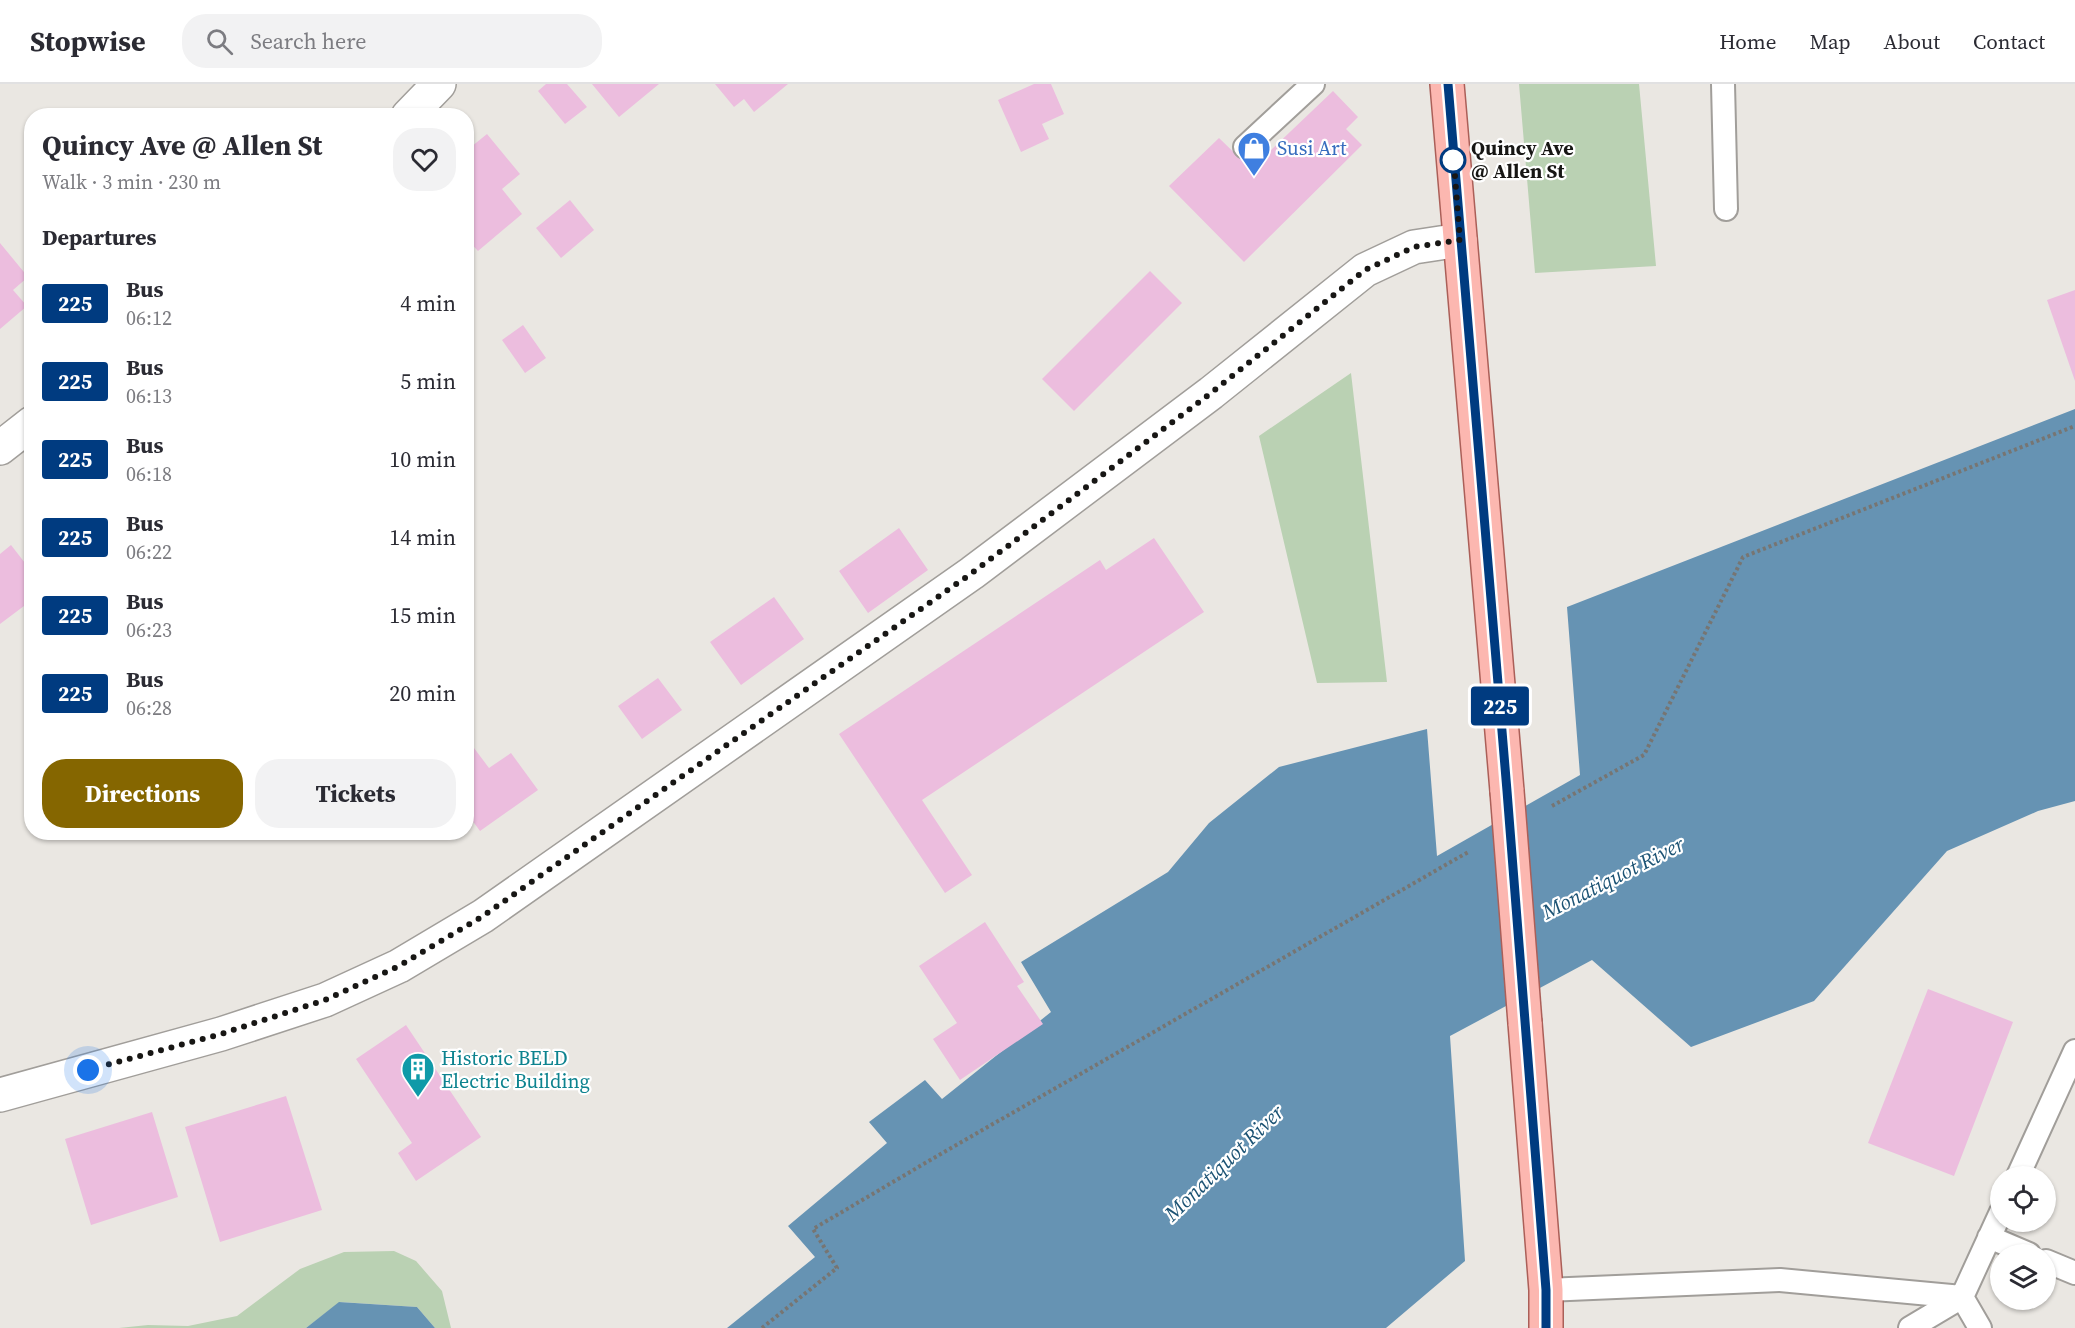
<!DOCTYPE html>
<meta charset="utf-8">
<style>
:root{--surface:#fff;--page:#f2f2f3;--text:#2b2b33;--muted:#7c7c81;--line:#e1e1e2;--accent:#856600}
body{margin:0;font-family:"Source Serif 4",serif;background:var(--page);color:var(--text);height:100vh;display:flex;flex-direction:column;font-size:22px;white-space:nowrap}
*{box-sizing:border-box;margin:0}
p{font-size:20px;color:var(--muted)}
.icon{flex:none;width:33px;height:33px;fill:none;stroke:currentColor;stroke-width:2;stroke-linecap:round;stroke-linejoin:round}
.map{position:relative;flex:1;overflow:hidden}
.panel{position:absolute;left:24px;top:24px;width:450px;height:732px;display:flex;flex-direction:column;background:var(--surface);border-radius:24px;box-shadow:0 2px 4px #0004}
.panel>*{flex:none}
.badge{padding:0 12px;border-radius:4px;font-size:21px;line-height:39px}
.fabs{position:absolute;left:1990px;top:1082px;display:grid;gap:12px}
.fabs a{display:grid;place-items:center;width:66px;height:66px;border-radius:50%;background:var(--surface);box-shadow:0 2px 4px #0004;font-size:30px}
.you{position:absolute;width:30px;height:30px;margin:-15px;border:4px solid #fff;border-radius:50%;background:#1a73e8;box-shadow:0 0 0 9px #1a73e833}
.map>.badge{position:absolute;translate:-50% -50%;box-shadow:0 0 0 3px #fff}
h2{padding:0 18px;font-size:22px;line-height:54px}
.round{display:grid;place-items:center;flex:none;width:63px;height:63px;border-radius:24px;background:var(--page)}
.head{display:flex;align-items:center;justify-content:space-between;height:102px;padding:0 18px}
h1{font-size:28px;font-weight:700;line-height:45px}
.action{display:flex;gap:12px;margin-top:auto;padding:12px 18px}
.action a{flex:1;height:69px;border-radius:24px;background:var(--accent);color:#fff;font-size:24px;font-weight:700;line-height:69px;text-align:center}
.action a+a{background:var(--page);color:var(--text)}
ul{padding:0;list-style:none}
li{display:flex;align-items:center;gap:18px;height:78px;padding:0 18px}
li div{flex:1}
li b{display:block;font-size:22px}
li em{font-style:normal}
li .badge{min-width:66px;font-weight:700;text-align:center}
header{display:flex;align-items:center;gap:36px;box-sizing:border-box;height:84px;padding:0 30px;background:var(--surface);border-bottom:2px solid var(--line)}
header strong{font-size:28px}
nav{display:flex;gap:33px;margin-inline-start:auto;font-size:21px}
.search{width:420px;height:54px;background:var(--page);display:flex;align-items:center;gap:15px;box-sizing:border-box;padding:0 21px;border-radius:24px;color:var(--muted);font-size:22px}
.map>svg:first-child{display:block}
.green{fill:#bad1b3}
.water{fill:#6693b3}
.building{fill:#ecbdde}
.lines{fill:none;stroke-linecap:round;stroke-linejoin:round}
.service-casing{stroke:#a19e9a;stroke-width:26}
.minor-casing{stroke:#a19e9a;stroke-width:36}
.primary-casing{stroke:#ab5f58;stroke-width:36}
.path{stroke:#777572;stroke-width:4;stroke-dasharray:3 3;stroke-linecap:butt}
.service{stroke:#fff;stroke-width:22}
.minor{stroke:#fff;stroke-width:33}
.primary{stroke:#fcb7b0;stroke-width:33}
.primary-bridge-casing{stroke:#ab5f58;stroke-width:36;stroke-linecap:butt}
.primary-bridge{stroke:#fcb7b0;stroke-width:33}
.line-casing{stroke:#fff;stroke-width:14}
.line{stroke:#003b80;stroke-width:9}
.walk{stroke:#171614;stroke-width:6;stroke-dasharray:0 10.8}
.stop-dot{fill:#fff;stroke:#003b80;stroke-width:3}
.labels{text-anchor:middle;stroke-width:4.5;stroke-linejoin:round;paint-order:stroke}
.shop-label{font-size:20px;fill:#366cbe;stroke:#fff;text-anchor:start}
.stop-label{font-size:20px;font-weight:bold;fill:#171614;stroke:#fff;text-anchor:start}
.culture-label{font-size:20px;fill:#0d838f;stroke:#fff;text-anchor:start}
.water-label{font-size:21px;font-style:italic;fill:#1c5374;stroke:#fff}
</style>
<header>
<strong>Stopwise</strong>
<div class="search"><svg class="icon" aria-label="search" viewBox="0 0 24 24"><circle cx="10" cy="10" r="6"/><path d="M15 15l6 6"/></svg>Search here</div>
<nav><a>Home</a><a>Map</a><a>About</a><a>Contact</a></nav>
</header>
<div class="map">
<svg width="2075" height="1244" viewBox="0 0 2075 1244">
<rect width="100%" height="100%" fill="#eae7e2"/>
<path class="green" d="M1519,0H1639L1656,182L1535,189Z
M1351,289L1387,598L1317,599L1259,352Z
M394,1167L416,1177L442,1207L451,1244H435L417,1223L340,1218L306,1244H119L148,1241L188,1242L237,1232L300,1185L344,1168Z"/>
<path class="water" d="M2075,325V717L2038,727L1947,767L1814,917L1691,963L1592,876L1450,952L1465,1177L1386,1244H727L815,1173L788,1142L887,1059L869,1038L925,996L942,1015L1051,928L1021,878L1168,788L1209,739L1279,683L1427,645L1437,772L1580,691L1567,523Z
M339,1218L417,1223L435,1244H306Z"/>
<path class="building" d="M546,0H567L587,23L565,40L538,7Z
M592,0H659L619,33Z
M715,0H788L754,28L744,15L734,23Z
M1034,0H1051L1064,30L1042,40L1049,55L1021,68L998,16Z
M1333,7L1358,33L1346,45L1362,61L1244,178L1169,102L1219,54L1251,85Z
M487,50L520,90L502,105L522,130L478,167L466,154V67Z
M570,116L594,146L561,174L536,144Z
M0,159L28,193L13,206L27,222L0,245Z
M1150,187L1182,219L1074,327L1042,295Z
M2075,206V297L2047,216Z
M523,241L546,274L525,289L502,256Z
M899,444L928,486L868,529L839,487Z
M1154,454L1204,528L922,716L972,791L945,809L839,650L1100,476L1106,486Z
M11,461L32,488V516L0,540V470Z
M774,513L804,555L741,601L710,558Z
M658,594L682,626L642,655L618,622Z
M474,664L489,684L511,669L538,706L480,747L466,728V669Z
M985,838L1024,898L1017,902L1043,940L960,996L933,955L957,939L919,882Z
M1928,905L2013,938L1954,1092L1868,1059Z
M406,941L481,1053L416,1097L398,1069L412,1059L356,975Z
M286,1012L322,1126L220,1158L185,1043Z
M152,1028L178,1113L91,1141L65,1055Z"/>
<g class="lines">
<defs>
<path id="service" d="M1723,0L1726,125
M1245,63L1313,0
M2018,1092L2075,967
M1989,1153L2029,1170
M2046,1177L2075,1189
M1546,1206L1780,1196L1962,1213L1910,1244
M1980,1244L1962,1213L2001,1128"/>
<path id="minor" d="M408,32L439,0
M0,364L32,339
M0,1011L221,950L325,916L399,882L483,832L972,489L1211,309L1365,186L1414,163L1460,156"/>
<path id="primary" d="M1447,0L1507,707
M1525,939L1546,1206V1244"/>
</defs>
<use href="#service" class="service-casing"/>
<use href="#minor" class="minor-casing"/>
<use href="#primary" class="primary-casing"/>
<path class="path" d="M1552,722L1644,671L1743,473L2075,342
M762,1244L837,1184L813,1145L944,1068L1470,767"/>
<use href="#service" class="service"/>
<use href="#minor" class="minor"/>
<use href="#primary" class="primary"/>
<defs>
<path id="primary-bridge" d="M1507,707L1525,939"/>
</defs>
<use href="#primary-bridge" class="primary-bridge-casing"/>
<use href="#primary-bridge" class="primary-bridge"/>
</g>
<g class="lines">
<defs>
<path id="line" d="M1448,0L1507,707L1546,1206V1244"/>
</defs>
<use href="#line" class="line-casing"/>
<use href="#line" class="line"/>
<path class="walk" d="M88,986L221,950L325,916L399,882L483,832L972,489L1211,309L1365,186L1414,163L1460,156L1453,67V76"/>
</g>
<defs>
<symbol id="shop-pin" viewBox="-11 -11 22 30"><path d="M0 17L-7.5 6A9.5 9.5 0 1 1 7.5 6Z" fill="#3f7fe0" stroke="#fff"/><path d="M-5-2.5h2.3a2.7 3.5 0 0 1 5.4 0H5L5.5 6h-11ZM-1.5-2.5h3a1.5 2.3 0 0 0-3 0Z" fill="#fff"/></symbol>
<symbol id="building-pin" viewBox="-11 -11 22 30"><path d="M0 17L-7.5 6A9.5 9.5 0 1 1 7.5 6Z" fill="#0f9aa8" stroke="#fff"/><path d="M-4-6H4V6H1V3H-1V6H-4ZM-2.5-4.3h1.7v1.8h-1.7ZM.8-4.3h1.7v1.8H.8ZM-2.5-1h1.7V.8h-1.7ZM.8-1h1.7V.8H.8Z" fill="#fff"/></symbol>
</defs>
<g fill-rule="evenodd">
<use href="#shop-pin" x="1235" y="45" width="38" height="52"/>
<use href="#building-pin" x="399" y="966" width="38" height="52"/>
</g>
<circle class="stop-dot" cx="1453" cy="76" r="12"/>
<g class="labels">
<g class="shop-label">
<text x="1277" y="71">Susi Art</text>
</g>
<g class="stop-label">
<text x="1471" y="71">Quincy Ave<tspan x="1471" dy="23">@ Allen St</tspan></text>
</g>
<g class="culture-label">
<text x="441" y="981">Historic BELD<tspan x="441" dy="23">Electric Building</tspan></text>
</g>
<g class="water-label">
<text transform="translate(1613 794) rotate(-27)" y="7">Monatiquot River</text>
<text transform="translate(1224 1079) rotate(-44)" y="7">Monatiquot River</text>
</g>
</g>
</svg>
<div class="fabs">
<a><svg class="icon" aria-label="locate" viewBox="0 0 24 24"><circle cx="12" cy="12" r="6"/><path d="M12 2v4M12 18v4M2 12h4M18 12h4"/></svg></a>
<a><svg class="icon" aria-label="layers" viewBox="0 0 24 24"><path d="M12 4l9 5-9 5-9-5zM3 14l9 5 9-5"/></svg></a>
</div>
<div class="you" style="left:88px;top:986px"></div>
<b class="badge" style="left:1500px;top:622px;background:#003b80;color:#fff">225</b>
<section class="panel">
<div class="head"><div><h1>Quincy Ave @ Allen St</h1><p>Walk · 3 min · 230 m</p></div><a class="round"><svg class="icon" aria-label="heart" viewBox="0 0 24 24"><path d="M12 20l-8-8c-3-5 5-10 8-4 3-6 11-1 8 4z"/></svg></a></div>
<h2>Departures</h2>
<ul>
<li><span class="badge" style="background:#003b80;color:#fff">225</span><div><b>Bus</b><p>06:12</p></div><em>4 min</em></li>
<li><span class="badge" style="background:#003b80;color:#fff">225</span><div><b>Bus</b><p>06:13</p></div><em>5 min</em></li>
<li><span class="badge" style="background:#003b80;color:#fff">225</span><div><b>Bus</b><p>06:18</p></div><em>10 min</em></li>
<li><span class="badge" style="background:#003b80;color:#fff">225</span><div><b>Bus</b><p>06:22</p></div><em>14 min</em></li>
<li><span class="badge" style="background:#003b80;color:#fff">225</span><div><b>Bus</b><p>06:23</p></div><em>15 min</em></li>
<li><span class="badge" style="background:#003b80;color:#fff">225</span><div><b>Bus</b><p>06:28</p></div><em>20 min</em></li>
</ul>
<div class="action"><a>Directions</a><a>Tickets</a></div>
</section>
</div>
